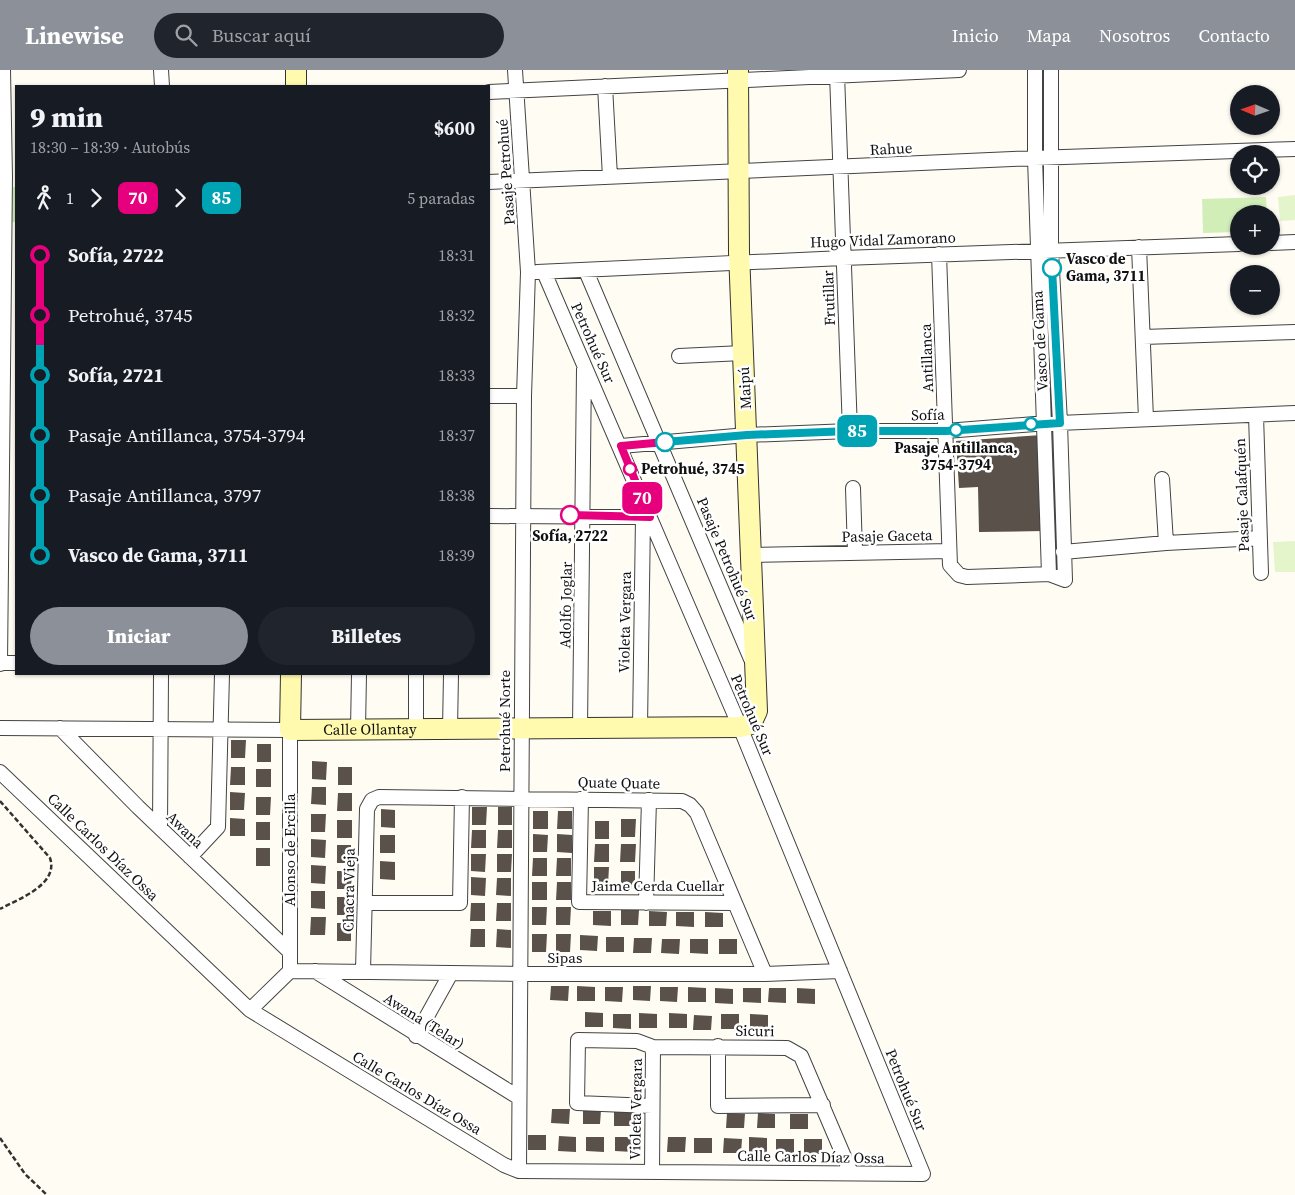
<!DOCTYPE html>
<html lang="es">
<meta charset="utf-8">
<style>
:root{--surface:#171b24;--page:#20242c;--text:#f1f3f6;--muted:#9ea1a6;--accent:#8c9099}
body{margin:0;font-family:"Source Serif 4",serif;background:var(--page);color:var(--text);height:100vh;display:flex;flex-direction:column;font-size:19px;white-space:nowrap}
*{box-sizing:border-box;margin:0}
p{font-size:16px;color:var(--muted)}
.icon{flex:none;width:28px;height:28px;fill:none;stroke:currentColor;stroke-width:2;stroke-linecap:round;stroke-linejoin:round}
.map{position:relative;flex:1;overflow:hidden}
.details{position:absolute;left:15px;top:15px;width:475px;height:590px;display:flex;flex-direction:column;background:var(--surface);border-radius:0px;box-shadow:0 1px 4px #0004}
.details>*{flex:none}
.badge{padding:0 10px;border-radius:8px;font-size:18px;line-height:32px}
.needle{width:32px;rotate:272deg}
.fabs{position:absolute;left:1230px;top:15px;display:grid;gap:10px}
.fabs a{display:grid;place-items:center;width:50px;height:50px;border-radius:50%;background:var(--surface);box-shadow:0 1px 4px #0004;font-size:25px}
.map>.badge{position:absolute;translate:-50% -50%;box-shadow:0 0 0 2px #fff}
.legs{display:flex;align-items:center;gap:8px;height:55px;padding:0 15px;font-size:16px}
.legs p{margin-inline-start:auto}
.summary{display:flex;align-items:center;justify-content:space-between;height:85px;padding:0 15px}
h1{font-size:28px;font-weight:800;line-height:38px}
.primary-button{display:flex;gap:10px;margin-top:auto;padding:10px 15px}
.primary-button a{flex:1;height:58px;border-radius:30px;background:var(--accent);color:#fff;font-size:20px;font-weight:800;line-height:58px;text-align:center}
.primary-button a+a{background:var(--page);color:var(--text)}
ul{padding:0 15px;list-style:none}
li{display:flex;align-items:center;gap:18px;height:60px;font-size:19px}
li i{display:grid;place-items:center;width:8px;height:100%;margin:0 6px;background:currentColor}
li i::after{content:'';width:12px;height:12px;margin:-6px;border:4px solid;border-radius:50%;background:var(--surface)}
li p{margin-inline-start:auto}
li:first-child i{background:linear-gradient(#0000 50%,currentColor 0)}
li:last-child i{background:linear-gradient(currentColor 50%,#0000 0)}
header{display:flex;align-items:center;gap:30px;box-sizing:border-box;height:70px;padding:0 25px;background:var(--accent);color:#fff}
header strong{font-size:24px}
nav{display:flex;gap:28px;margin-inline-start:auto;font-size:18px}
.search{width:350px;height:45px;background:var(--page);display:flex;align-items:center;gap:12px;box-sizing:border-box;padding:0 18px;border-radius:28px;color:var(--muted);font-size:19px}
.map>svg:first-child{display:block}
.green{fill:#d2eeb8}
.pitch{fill:#e4f4cb}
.building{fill:#5a514b}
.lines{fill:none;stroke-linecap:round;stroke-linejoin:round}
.street-casing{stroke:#434343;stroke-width:16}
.secondary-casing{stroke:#323232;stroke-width:22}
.path{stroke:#323232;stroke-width:2.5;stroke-dasharray:5 2.5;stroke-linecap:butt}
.street{stroke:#fff;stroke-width:14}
.secondary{stroke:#fffaae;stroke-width:20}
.line-1-casing{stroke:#fff;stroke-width:11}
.line-2-casing{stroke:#fff;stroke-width:11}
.line-1{stroke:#e6007e;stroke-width:8}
.line-2{stroke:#00a3b4;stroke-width:8}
.stop-2-dot{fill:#fff;stroke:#00a3b4;stroke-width:2.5}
.stop-1-dot{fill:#fff;stroke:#e6007e;stroke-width:2.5}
.labels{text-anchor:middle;stroke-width:5;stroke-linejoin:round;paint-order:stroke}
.street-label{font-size:15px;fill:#101010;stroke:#fff}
.stop-label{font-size:15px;font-weight:bold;fill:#101010;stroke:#fff;text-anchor:start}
</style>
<header>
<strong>Linewise</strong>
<div class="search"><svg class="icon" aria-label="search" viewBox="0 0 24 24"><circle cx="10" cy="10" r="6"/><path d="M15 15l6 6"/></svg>Buscar aquí</div>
<nav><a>Inicio</a><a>Mapa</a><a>Nosotros</a><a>Contacto</a></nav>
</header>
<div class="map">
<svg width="1295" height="1125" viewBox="0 0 1295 1125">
<rect width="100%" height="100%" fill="#fffdf3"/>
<path class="green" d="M12,117H16V152H12Z
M1266,127L1267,144H1239V162L1203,163L1202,129Z"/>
<path class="pitch" d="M1295,125V150L1280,151L1278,127Z
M1295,471V502H1275L1273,472Z"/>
<path class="building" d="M1042,365L1043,461L979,462L978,417L959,418L956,371Z
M231,670H246L245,688H231Z
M257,674H271V692H257Z
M312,691L327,692L326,710L312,709Z
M231,697H245V715H230Z
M338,697H352V715H338Z
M256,699H271V717H256Z
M312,717H326V735L311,734Z
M230,722L245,723L244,740H230Z
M338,723H352V741H337Z
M256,727H271L270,745H256Z
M472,737H487L486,755H472Z
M498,737H512V755H498Z
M381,739L395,740V758L381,757Z
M533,741H548V759H533Z
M558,741H572V759H557Z
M311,744H326L325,762H311Z
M230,748L245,749V766H230Z
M621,749H636L635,767H621Z
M337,750H352V768H337Z
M595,751H609V769H595Z
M256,752H270V770H256Z
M472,760H486V778H471Z
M498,760H512V778H497Z
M533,764L548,765L547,782H533Z
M557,764L572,765V783L557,782Z
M380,765H395V783H380Z
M311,769L326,770L325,788L311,787Z
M595,774H609V792H594Z
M621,774H636L635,792H620Z
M337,775H351V793H337Z
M256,778H270V796H256Z
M471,784H486L485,802L471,801Z
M497,784H512L511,802H497Z
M533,788H547V806H532Z
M557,788H571V806H556Z
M380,791L395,792V810L380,809Z
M311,795L326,796L325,814L311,813Z
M594,797H609L608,815H594Z
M337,801H352L351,819H337Z
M621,801H635V819L621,818Z
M471,807L486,808L485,826L471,825Z
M497,808H511V826L496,825Z
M532,812H547V830H532Z
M557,812H571V830H556Z
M311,821H325V839L311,838Z
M337,827H351V845H337Z
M471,833H485V851H470Z
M497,833H511V851H496Z
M532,837H547L546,855H532Z
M556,837H571L570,855H556Z
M621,840H639L638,855H621Z
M593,841H611V856L593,855Z
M649,841L667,842L666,856H649Z
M676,842H694V857L676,856Z
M705,842L723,843V857H705Z
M311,847H326L325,865H310Z
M337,853H351V871H337Z
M471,859H485V877H470Z
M497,859L511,860V878L496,877Z
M532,864H547L546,882H532Z
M556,864H571L570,882H556Z
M580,865L598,866L597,881L580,880Z
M606,867H624V882H606Z
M634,868H652L651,883H633Z
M662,869H680L679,884L661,883Z
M690,869H708V884L690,883Z
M719,869H737V884H719Z
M551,916H569L568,931L550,930Z
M577,916L595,917V931H577Z
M633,916H651L650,931L633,930Z
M605,917H623L622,932L605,931Z
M660,917H678L677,932L660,931Z
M688,917L706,918V932H688Z
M715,918L733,919V934L715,933Z
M743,918H761V933L743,932Z
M769,918H786V933L768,932Z
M797,918L815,919V934L797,933Z
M585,942L603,943V957H585Z
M639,943L657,944V958H639Z
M669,943L687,944V958H669Z
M613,944H631V959L613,958Z
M721,944H739V959H721Z
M750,944L768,945V959H750Z
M694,945L712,946L711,960H693Z
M552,1039H570L569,1054L551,1053Z
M583,1039L601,1040L600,1054H583Z
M614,1041H632L631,1056H614Z
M727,1043L745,1044L744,1058H726Z
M758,1043L775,1044V1058H757Z
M790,1044H808V1059H790Z
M528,1065H546V1080H528Z
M559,1066L576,1067V1082L558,1081Z
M586,1067H604V1082L586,1081Z
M615,1067H633V1082L615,1081Z
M668,1067H686L685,1082H667Z
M749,1067L767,1068V1083L749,1082Z
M694,1068H712V1083H694Z
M724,1068L742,1069L741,1083H723Z
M776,1069H794V1084H776Z
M804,1069H822V1084H804Z"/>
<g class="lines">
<defs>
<path id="street" d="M161,0L162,16
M515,0L528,202L524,326L519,1101
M1035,0V88L1049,504
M837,4L850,361
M605,16L610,107
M489,22L959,0
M489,112L1035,88L1295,79
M1271,173L1295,172
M1139,177L1146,349
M939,184L950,495L959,505L967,507L1049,504L1065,510L1060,353L1051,180V0
M586,201L751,589
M537,202L843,188L1239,174
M1143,267L1295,262
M679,286L743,283
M489,326H524
M1256,345L1261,503
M621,376L747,365L850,361H946L1035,354L1295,343
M1162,409L1166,473
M853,418L855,483
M489,446L650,447
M1063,482L1166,473L1259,468
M751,485L949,481
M0,593H16
M0,594L5,106L3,0
M640,657L643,447
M0,658L290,660V901L250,940
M60,658L138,737L290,882
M580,658L584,299
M358,659L359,604
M416,659V604
M450,659L451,604
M0,702L250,940L504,1095L519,1101L923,1104L740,657L544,202
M581,729L579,832L735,833
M160,758L161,604
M190,787L218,757L222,604
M366,833H460L462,727
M646,833L649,730
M290,901L520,904H765L840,901
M315,901L518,1027
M363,901L367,739L372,730L379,727L682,731L690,735L697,743L765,904
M416,966L451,903
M718,976V1036L823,1035
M652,1036L577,1033L578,970L637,971L653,977L787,978L801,986L851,1103
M652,1101L653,977"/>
<g id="secondary">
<path d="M296,16V0"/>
<path id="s1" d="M291,604L290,660L740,657L751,654L757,641L739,182L738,0"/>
</g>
</defs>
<use href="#street" class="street-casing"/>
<use href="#secondary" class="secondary-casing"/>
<path class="path" d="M0,731L50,788C59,815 18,829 0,839
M0,1068L25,1104L47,1125"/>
<use href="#street" class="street"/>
<use href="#secondary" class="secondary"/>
</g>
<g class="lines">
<defs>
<path id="line-1" d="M570,445L650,447L621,376L665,372"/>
<path id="line-2" d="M665,372L747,365L850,361H946L1060,353L1052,198"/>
</defs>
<use href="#line-1" class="line-1-casing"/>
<use href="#line-2" class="line-2-casing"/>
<use href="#line-1" class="line-1"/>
<use href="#line-2" class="line-2"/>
</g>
<g class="stop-2-dot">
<circle cx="1052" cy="198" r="9"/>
<circle cx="1031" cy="354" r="6"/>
<circle cx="956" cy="360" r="6"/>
<circle cx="665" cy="372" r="9"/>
</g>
<g class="stop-1-dot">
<circle cx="630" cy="399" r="6"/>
<circle cx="570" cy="445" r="9"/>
</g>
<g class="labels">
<g class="street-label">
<text transform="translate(891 79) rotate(-3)" y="5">Rahue</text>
<text transform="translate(506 102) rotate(-94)" y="5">Pasaje Petrohué</text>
<text transform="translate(883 170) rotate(-2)" y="5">Hugo Vidal Zamorano</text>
<text transform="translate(829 228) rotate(-92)" y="5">Frutillar</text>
<text transform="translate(1040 271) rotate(-93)" y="5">Vasco de Gama</text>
<text transform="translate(593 273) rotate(66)" y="5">Petrohué Sur</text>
<text transform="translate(927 288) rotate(-92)" y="5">Antillanca</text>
<text transform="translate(745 318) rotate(-93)" y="5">Maipú</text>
<text transform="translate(928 345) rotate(-1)" y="5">Sofía</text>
<text transform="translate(1242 425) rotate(-92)" y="5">Pasaje Calafquén</text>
<text transform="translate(887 466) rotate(-1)" y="5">Pasaje Gaceta</text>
<text transform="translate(727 489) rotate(67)" y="5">Pasaje Petrohué Sur</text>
<text transform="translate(566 535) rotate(-89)" y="5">Adolfo Joglar</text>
<text transform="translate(625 552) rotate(-89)" y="5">Violeta Vergara</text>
<text transform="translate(752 645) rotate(67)" y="5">Petrohué Sur</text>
<text transform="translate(505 651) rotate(-90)" y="5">Petrohué Norte</text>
<text dy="5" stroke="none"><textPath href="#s1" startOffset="136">Calle Ollantay</textPath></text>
<text transform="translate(619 713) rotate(1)" y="5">Quate Quate</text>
<text transform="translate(185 760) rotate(44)" y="5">Awana</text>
<text transform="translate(103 777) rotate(44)" y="5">Calle Carlos Díaz Ossa</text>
<text transform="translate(290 780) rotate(-90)" y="5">Alonso de Ercilla</text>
<text x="658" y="821">Jaime Cerda Cuellar</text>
<text transform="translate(349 820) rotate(-89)" y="5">Chacra Vieja</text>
<text x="565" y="893">Sipas</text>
<text transform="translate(424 951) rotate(32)" y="5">Awana (Telar)</text>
<text transform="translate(755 961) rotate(1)" y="5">Sicuri</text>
<text transform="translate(906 1020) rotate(68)" y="5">Petrohué Sur</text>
<text transform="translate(417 1023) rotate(31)" y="5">Calle Carlos Díaz Ossa</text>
<text transform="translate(636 1039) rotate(-89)" y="5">Violeta Vergara</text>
<text transform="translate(811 1087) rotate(1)" y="5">Calle Carlos Díaz Ossa</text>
</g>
<g class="stop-label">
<text x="1066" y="194">Vasco de<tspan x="1066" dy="17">Gama, 3711</tspan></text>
<text x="956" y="383" text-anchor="middle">Pasaje Antillanca,<tspan x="956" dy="17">3754-3794</tspan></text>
<text x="641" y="404">Petrohué, 3745</text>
<text x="570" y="471" text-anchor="middle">Sofía, 2722</text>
</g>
</g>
</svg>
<div class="fabs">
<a><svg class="needle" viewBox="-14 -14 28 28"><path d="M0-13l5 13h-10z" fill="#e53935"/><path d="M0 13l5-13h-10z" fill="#9ea1a6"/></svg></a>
<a><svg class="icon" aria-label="locate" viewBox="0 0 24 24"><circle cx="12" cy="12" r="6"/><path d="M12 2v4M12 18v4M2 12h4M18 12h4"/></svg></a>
<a>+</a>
<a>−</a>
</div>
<b class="badge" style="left:642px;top:428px;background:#e6007e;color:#fff">70</b>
<b class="badge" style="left:857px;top:361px;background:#00a3b4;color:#fff">85</b>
<section class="details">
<div class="summary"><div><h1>9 min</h1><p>18:30 – 18:39 · Autobús</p></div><b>$600</b></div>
<div class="legs"><svg class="icon" aria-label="walk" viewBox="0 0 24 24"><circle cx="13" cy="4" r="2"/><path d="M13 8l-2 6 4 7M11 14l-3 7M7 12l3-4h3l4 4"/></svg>1<svg class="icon" aria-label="forward" viewBox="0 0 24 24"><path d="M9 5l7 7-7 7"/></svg><b class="badge" style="background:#e6007e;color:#fff">70</b><svg class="icon" aria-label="forward" viewBox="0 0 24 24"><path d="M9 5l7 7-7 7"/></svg><b class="badge" style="background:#00a3b4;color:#fff">85</b><p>5 paradas</p></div>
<ul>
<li><i style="color:#e6007e"></i><b>Sofía, 2722</b><p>18:31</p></li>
<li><i style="color:#e6007e"></i><span>Petrohué, 3745</span><p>18:32</p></li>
<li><i style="color:#00a3b4"></i><b>Sofía, 2721</b><p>18:33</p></li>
<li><i style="color:#00a3b4"></i><span>Pasaje Antillanca, 3754-3794</span><p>18:37</p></li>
<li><i style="color:#00a3b4"></i><span>Pasaje Antillanca, 3797</span><p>18:38</p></li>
<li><i style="color:#00a3b4"></i><b>Vasco de Gama, 3711</b><p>18:39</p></li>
</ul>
<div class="primary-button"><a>Iniciar</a><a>Billetes</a></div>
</section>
</div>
